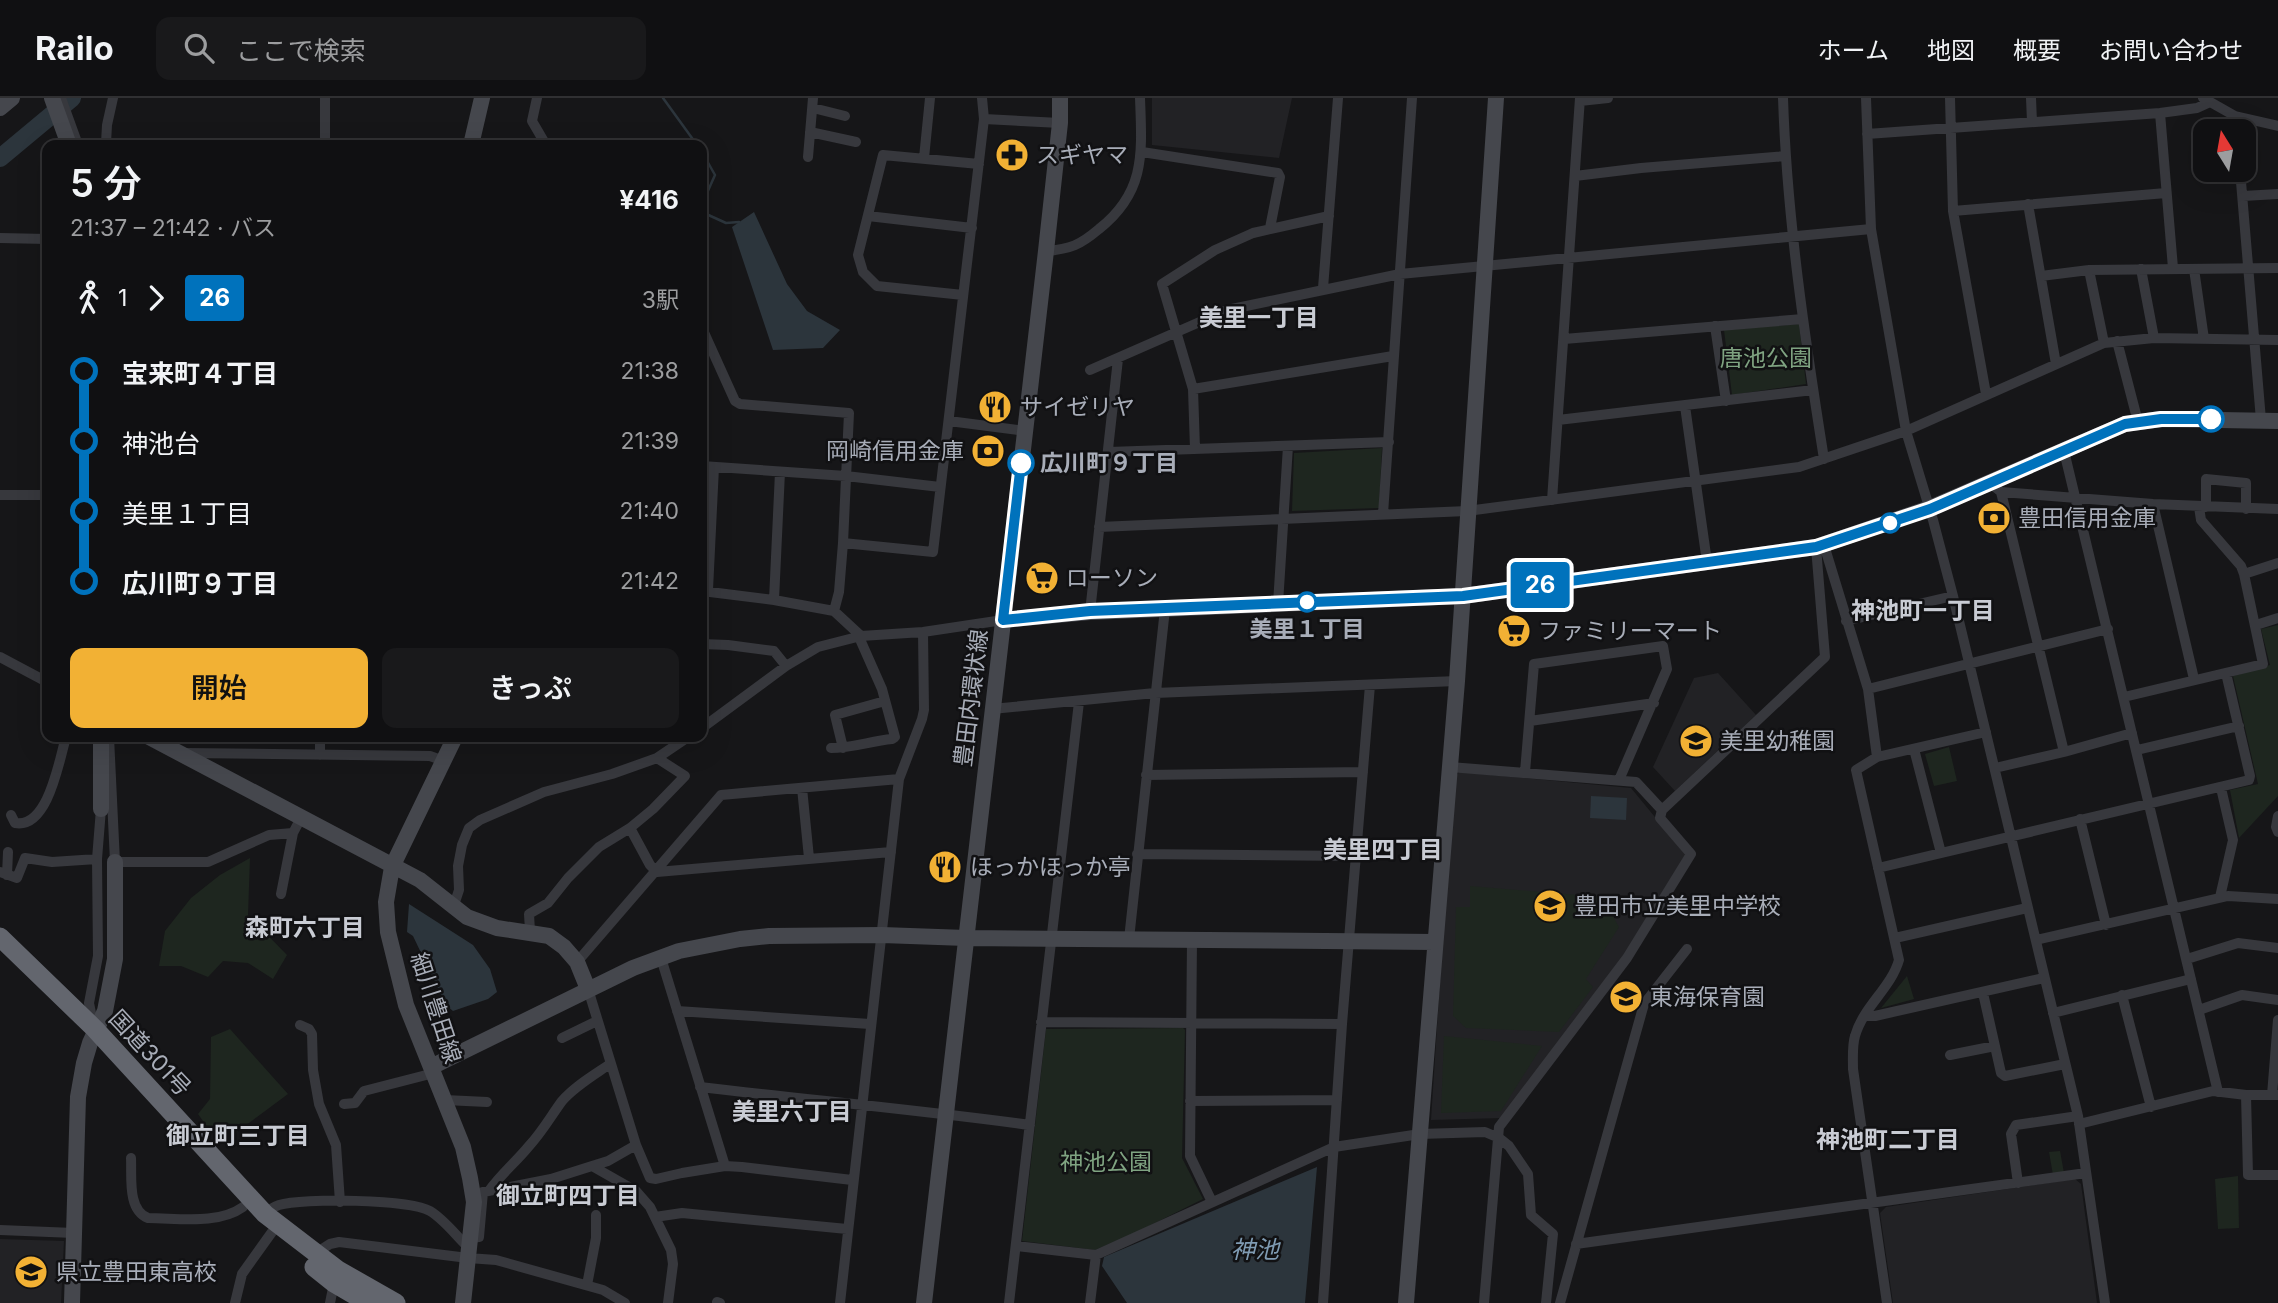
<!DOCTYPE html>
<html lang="ja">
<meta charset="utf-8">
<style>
:root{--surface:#101012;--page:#19191b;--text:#f1f3f6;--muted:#9c9d9f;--line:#303032;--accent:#f2b134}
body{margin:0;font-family:Inter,"Noto Sans JP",sans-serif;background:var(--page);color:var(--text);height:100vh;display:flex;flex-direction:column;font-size:26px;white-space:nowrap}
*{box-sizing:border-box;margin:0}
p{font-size:23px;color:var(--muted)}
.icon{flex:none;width:38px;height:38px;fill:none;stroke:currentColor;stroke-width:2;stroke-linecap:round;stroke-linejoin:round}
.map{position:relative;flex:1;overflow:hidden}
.side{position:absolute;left:42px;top:42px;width:665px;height:602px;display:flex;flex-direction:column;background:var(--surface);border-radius:14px;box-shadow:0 7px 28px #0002,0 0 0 2px var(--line)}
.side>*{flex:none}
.badge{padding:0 14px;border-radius:5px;font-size:24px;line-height:46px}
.needle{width:46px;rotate:349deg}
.tools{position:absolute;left:2193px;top:21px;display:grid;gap:14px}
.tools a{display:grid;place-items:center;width:63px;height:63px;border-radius:14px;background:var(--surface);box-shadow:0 7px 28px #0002,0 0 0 2px var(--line);font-size:35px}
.map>.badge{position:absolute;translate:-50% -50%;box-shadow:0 0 0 4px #fff}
.legs{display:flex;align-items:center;gap:10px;height:77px;padding:0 28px;font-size:23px}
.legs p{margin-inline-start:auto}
.summary{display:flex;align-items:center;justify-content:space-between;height:119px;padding:0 28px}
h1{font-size:38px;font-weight:600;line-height:52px}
.action{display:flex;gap:14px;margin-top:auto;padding:14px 28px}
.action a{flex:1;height:80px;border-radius:14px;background:var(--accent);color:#111;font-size:28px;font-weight:600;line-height:80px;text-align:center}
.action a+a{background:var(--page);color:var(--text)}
ul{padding:0 28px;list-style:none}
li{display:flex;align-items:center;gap:24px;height:70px;font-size:26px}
li i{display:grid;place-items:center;width:10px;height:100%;margin:0 9px;background:currentColor}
li i::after{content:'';width:18px;height:18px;margin:-9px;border:5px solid;border-radius:50%;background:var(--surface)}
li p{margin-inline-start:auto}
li:first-child i{background:linear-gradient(#0000 50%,currentColor 0)}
li:last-child i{background:linear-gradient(currentColor 50%,#0000 0)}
header{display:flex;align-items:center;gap:42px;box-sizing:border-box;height:98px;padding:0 35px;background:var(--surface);border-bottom:2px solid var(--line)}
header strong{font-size:33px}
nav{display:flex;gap:38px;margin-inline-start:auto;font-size:24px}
.search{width:490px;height:63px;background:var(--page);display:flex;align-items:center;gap:18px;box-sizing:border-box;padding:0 24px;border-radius:14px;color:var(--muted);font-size:26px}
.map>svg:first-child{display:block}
.built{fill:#222225}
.green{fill:#1e261f}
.water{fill:#2c353c}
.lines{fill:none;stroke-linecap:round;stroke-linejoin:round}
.stream{stroke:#2c353c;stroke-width:2.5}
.river{stroke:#2c353c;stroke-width:18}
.street{stroke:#37383d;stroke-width:10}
.secondary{stroke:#45474d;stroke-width:16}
.highway{stroke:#63666e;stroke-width:19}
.line-1-casing{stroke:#fff;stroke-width:16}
.line-1{stroke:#0072bc;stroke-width:10}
.stop-1-dot{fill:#fff;stroke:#0072bc;stroke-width:3.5}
.labels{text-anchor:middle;stroke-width:5;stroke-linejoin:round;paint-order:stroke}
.poi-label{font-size:23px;fill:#a8adb8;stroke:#111113;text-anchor:start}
.park-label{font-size:23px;fill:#7fa381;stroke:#111113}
.stop-label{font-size:23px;font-weight:bold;fill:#a8adb8;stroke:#111113;text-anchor:start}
.street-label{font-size:23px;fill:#a8adb8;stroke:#111113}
.neighbourhood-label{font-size:24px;font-weight:bold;fill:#c9ccd4;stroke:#111113}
.water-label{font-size:24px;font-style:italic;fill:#7f9bb3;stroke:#111113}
</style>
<header>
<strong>Railo</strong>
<div class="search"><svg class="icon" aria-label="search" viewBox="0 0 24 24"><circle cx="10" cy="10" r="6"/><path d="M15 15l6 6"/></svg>ここで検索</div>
<nav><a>ホーム</a><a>地図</a><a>概要</a><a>お問い合わせ</a></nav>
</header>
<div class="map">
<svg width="2278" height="1205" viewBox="0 0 2278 1205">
<rect width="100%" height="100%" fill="#161618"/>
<path class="built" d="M1152,0H1292L1279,60L1152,47Z
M1718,575L1756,617L1675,693L1653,669L1694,580Z
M1459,674L1631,690L1687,758L1625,858L1502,1020L1431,1022L1453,682Z
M2075,1081L2081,1086L2097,1205H1893L1880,1115L1886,1109Z
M0,1141L64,1143L61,1205H0Z"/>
<path class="green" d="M1799,226L1806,286L1732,297L1724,232Z
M1382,350L1379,410L1292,413L1294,355Z
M2278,527V698L2239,740L2230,692L2258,686L2233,578L2270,567L2261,531Z
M1949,649L1957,683L1934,688L1925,656Z
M250,760L248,817L287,857L273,881L248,865L223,863L208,879L181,868H159L165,833L191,800L220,777Z
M1470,788L1602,799L1619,829L1586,881L1593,889L1559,934L1466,930L1453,918L1456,809H1470Z
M1907,878L1914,901L1881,910Z
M1183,930L1185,932L1182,1060L1203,1101L1135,1135L1095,1152L1022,1143L1046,931Z
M230,931L288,996L225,1043L210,1033L198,1016L210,1001L211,939Z
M1444,938L1542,948L1501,1013L1441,1015Z
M2060,1053L2064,1075L2053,1077L2049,1054Z
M2238,1078L2239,1130L2218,1131L2215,1081Z"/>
<path class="water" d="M754,114L787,186L807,213L840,232L823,250L773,252L732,129Z
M1591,698L1627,700L1626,722L1590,720Z
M409,806L473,847L490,871L497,894L488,901L453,913L446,907L413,838L407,834Z
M1317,1069L1305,1205H1127L1102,1168L1104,1159Z"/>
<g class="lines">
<path class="stream" d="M663,0L697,47
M702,54L715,77L703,104L704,115L726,125L739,124"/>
<path class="river" d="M0,60L72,0"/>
<path class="street" d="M61,0L78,47
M537,0L532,23L546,47
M1783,0C1787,121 1805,241 1824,361
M1866,0L1871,131L1906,333L1933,422L1953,498L2078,1018L2105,1205
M1950,0L1953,113L1986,296
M2031,0L2032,24
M2203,0L2235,18L2278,28
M1580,3L1608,0
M813,10L845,18
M2160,15L2173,170
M2235,18L2236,33
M984,21L1060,25
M810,34L856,44
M1867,36L2160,15L2197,10L2208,5
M106,45L107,27L113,0
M325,47V0
M1142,54L1278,75L1280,79L1270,130
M808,59L813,0
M924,60L930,0
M47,61V78
M2240,72L2261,322
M1575,78L1641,70L1785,58
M2243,98L2278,96
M2028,106L2056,266
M1953,113L2166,95
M868,118L972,130
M0,140L47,141
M1046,153C1071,151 1080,147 1099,131C1146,94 1142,55 1140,0
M2141,171L2154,240
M2194,171L2204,241
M2089,172L2104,245
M2041,178L2089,172L2278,170
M1323,190L1338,0
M963,197L877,188L863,174L858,157L883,57L979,66
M1715,228L1726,303
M702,230L735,303L740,306L849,315L843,445L839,494L834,513
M1564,241L1803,221
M2117,243L2138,324
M1090,272L1227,212L1400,176L1871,131
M1193,291L1393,258
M1685,308L1707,464
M1558,322L1813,292
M949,323L1025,333
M1195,351L1193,291L1162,186L1215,152L1253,135L1329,118
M2064,353L2218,994
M1109,354L1389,344
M702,368L846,378L940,389
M1990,385L2001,394L2153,406L2278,411
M2001,394L2064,654
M0,397H47
M1552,402L1580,0
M2153,406L2194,581
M2206,409V381L2246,385V411
M1383,416L1412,0
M1099,429L1467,413L1799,369L1906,333L2104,245L2154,240L2278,242
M843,445L933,454L984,21L982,0
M1824,447L1868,591L1877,659
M2244,476L2278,465
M708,492L714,369
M702,493L774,502L834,513L861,538
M774,502L780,374
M1278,506L1288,348
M1090,514L1118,261
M1846,523L1953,498
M2256,527L2278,520
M702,546L728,547L774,553L786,568
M0,559L47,584
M1868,591L2108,531
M2124,599L2263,566L2244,476L2241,468L2201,422L2199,409
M992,611L1155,595L1457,583
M1530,623L1654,605
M702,630L786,568L818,549L861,538L923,534L1003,522
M109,639L115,764H208L269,737L293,735L302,718
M831,650C852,650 871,643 892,641L895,639L882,591L859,539
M843,650L835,617L885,603
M1914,651L1941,755
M2137,652L2239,628
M185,655L430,658L444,663
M320,657V639
M1450,669L1636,684L1662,712
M1995,670L2064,654L2132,635
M1525,674L1534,566L1663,548L1667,571L1619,682
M1146,677L1363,674
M802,690L809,760
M11,717L15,725C48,731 59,663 66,639
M2278,718L2276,729L2278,734
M2080,721L2106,827
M630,730L650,767L657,774L891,754
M1137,756L1356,758
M1878,770L2249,682L2250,678L2226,575
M0,774L17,780L25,760L52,764L97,761
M7,777L8,754
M281,796L293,735
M2220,799L2233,742L2221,690
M453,810L459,792L458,768L462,747L469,730L480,722L544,694L612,676L657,660L688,639
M530,833L529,816L548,805L568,780L599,749L630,730L653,711L685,678L657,660
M1895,840L2027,810
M1129,841L1165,511
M1192,842L1190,1058L1212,1104
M2036,842L2228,798L2278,801
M661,860L725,1068
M2187,861L2238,845L2278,850
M577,864L721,697L899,681
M588,891L636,1047L650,1080L656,1081L682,1075L725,1068L742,1069L852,1082
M1983,895L2001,975L2005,978L2065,966
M2122,897L2151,1009
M2199,912L2242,897L2278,902
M677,913L870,926
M2053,915L2191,881
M1865,918H1875L2044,880
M1041,924L1342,926
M93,925L89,905L98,858L97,761L101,711
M300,927L309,931L312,936L313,972L319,1006L336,1047L340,1104
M562,940L597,923
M1950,957L1995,948
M700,989C810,1002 920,1012 1030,1027
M2246,997L2248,1077H2278
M2272,997L2278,922
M445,1002L487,1004
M1190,1003L1337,1002
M344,1006L355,1005L364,993L434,975
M2079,1026L2213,993L2246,997H2278
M131,1060C132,1078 127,1112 148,1120C178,1120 218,1127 243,1109
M592,1068L608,1063L636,1047
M2018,1085L2011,1036L2016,1027L2078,1018
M489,1093C501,1076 516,1064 529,1048C542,1034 551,1018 562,1003C575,988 594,977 610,966
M265,1116C269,1112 273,1109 279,1107C302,1100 410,1101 430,1113C445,1122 457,1139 470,1151
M655,1119L682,1115L847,1131
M0,1132L74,1135
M471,1140L479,1139L483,1094L551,1081L592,1068L636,1093L650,1109L671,1152L673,1166L668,1205
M1576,1146L2086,1075
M1016,1148L1096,1157L1334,1049L1420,1036L1485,1034L1499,1040L1509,1048L1528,1076L1531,1117L1553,1136L1546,1205
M316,1155L330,1146L339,1144L468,1160L496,1162L603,1192L625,1205
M587,1187L596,1140V1117
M717,1204L720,1205
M235,1205L242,1176L272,1134
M330,1205L334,1185
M840,1205L899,681L922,621L924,612L923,534
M1009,1205L1079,604
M1090,1205L1096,1157
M1323,1205L1342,926L1370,587
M1484,1205L1499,1029L1627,860L1691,756L1660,720L1662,712L1825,559L1816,449
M1560,1205L1644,906L1687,851
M1887,1205L1853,971C1853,960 1852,948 1855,938C1863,909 1891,890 1899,862L1856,672L1877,659L1986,634"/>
<path class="secondary" d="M52,0L69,47
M0,10L12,0
M471,47L482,0
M1003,522L1090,514L1463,498L1816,449L1930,410L2125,326L2161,321L2278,323
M149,639L420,782L467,819L497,830L549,838L564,849L577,864L588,891
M455,639L392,769L386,804L388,834L406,907L463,1049L470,1080L474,1104L463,1205
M101,711V639
M431,969L633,870L679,853L740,841L769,838L882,837L966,840L1435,844
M72,1205L78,999L84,965L90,945L105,913L115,861V764
M924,1205L1046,153L1060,25V0
M1406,1205L1457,583L1496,0"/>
<path class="highway" d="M0,839L95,931L265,1116L338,1172L396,1205
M314,1169L334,1185L368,1205"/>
</g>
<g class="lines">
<defs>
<path id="line-1" d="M1021,365L1003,522L1090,513L1463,498L1816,449L1930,411L2125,326L2161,321H2211"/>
</defs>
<use href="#line-1" class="line-1-casing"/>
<use href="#line-1" class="line-1"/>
</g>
<defs>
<symbol id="pharmacy-disc" viewBox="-11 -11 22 22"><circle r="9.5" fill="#f2b134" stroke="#111113"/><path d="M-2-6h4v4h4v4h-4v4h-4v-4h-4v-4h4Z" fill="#111"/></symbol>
<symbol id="restaurant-disc" viewBox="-11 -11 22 22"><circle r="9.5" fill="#f2b134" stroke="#111113"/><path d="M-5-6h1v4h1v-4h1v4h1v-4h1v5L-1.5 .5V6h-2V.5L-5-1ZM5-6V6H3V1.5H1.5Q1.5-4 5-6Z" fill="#111"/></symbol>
<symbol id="bank-disc" viewBox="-11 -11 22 22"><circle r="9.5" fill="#f2b134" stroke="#111113"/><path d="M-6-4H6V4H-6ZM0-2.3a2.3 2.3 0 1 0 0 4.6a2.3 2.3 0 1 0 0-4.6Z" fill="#111"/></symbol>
<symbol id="supermarket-disc" viewBox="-11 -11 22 22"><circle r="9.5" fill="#f2b134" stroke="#111113"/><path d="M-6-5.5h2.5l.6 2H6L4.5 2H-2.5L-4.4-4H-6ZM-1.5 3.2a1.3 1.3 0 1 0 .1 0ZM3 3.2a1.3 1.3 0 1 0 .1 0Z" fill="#111"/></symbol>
<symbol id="school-disc" viewBox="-11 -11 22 22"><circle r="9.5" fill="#f2b134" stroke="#111113"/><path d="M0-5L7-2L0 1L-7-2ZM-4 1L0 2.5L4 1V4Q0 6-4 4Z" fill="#111"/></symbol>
</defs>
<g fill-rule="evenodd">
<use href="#pharmacy-disc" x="993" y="38" width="38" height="38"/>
<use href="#restaurant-disc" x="976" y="290" width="38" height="38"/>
<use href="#bank-disc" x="969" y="334" width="38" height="38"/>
<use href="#bank-disc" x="1975" y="401" width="38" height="38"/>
<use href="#supermarket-disc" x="1023" y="461" width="38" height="38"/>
<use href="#supermarket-disc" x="1495" y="514" width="38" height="38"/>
<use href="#school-disc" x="1677" y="624" width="38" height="38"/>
<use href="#restaurant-disc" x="926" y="750" width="38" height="38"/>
<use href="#school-disc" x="1531" y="789" width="38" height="38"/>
<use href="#school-disc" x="1607" y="880" width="38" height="38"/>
<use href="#school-disc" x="12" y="1155" width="38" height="38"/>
</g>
<g class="stop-1-dot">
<circle cx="2211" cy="321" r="12"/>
<circle cx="1021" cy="365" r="12"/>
<circle cx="1890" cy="425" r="9"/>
<circle cx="1307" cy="504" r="9"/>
</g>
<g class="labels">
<g class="poi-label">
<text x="1036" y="65">スギヤマ</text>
<text x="1020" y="317">サイゼリヤ</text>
<text x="964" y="361" text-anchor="end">岡崎信用金庫</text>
<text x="2018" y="428">豊田信用金庫</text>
<text x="1066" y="488">ローソン</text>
<text x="1538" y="541">ファミリーマート</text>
<text x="1720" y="651">美里幼稚園</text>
<text x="970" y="777">ほっかほっか亭</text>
<text x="1574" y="816">豊田市立美里中学校</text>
<text x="1650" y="907">東海保育園</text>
<text x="56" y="1182">県立豊田東高校</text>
</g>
<g class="park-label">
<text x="1766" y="268">唐池公園</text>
<text x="1106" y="1072">神池公園</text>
</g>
<g class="stop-label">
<text x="1040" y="373">広川町９丁目</text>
<text x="1307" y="539" text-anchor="middle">美里１丁目</text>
</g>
<g class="street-label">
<text transform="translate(971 600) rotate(-83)" y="8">豊田内環状線</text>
<text transform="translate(436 910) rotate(72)" y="8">細川豊田線</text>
<text transform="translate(150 955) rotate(47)" y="8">国道301号</text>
</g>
<g class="neighbourhood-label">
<text x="1259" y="228">美里一丁目</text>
<text x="1923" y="521">神池町一丁目</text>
<text x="1383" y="760">美里四丁目</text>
<text x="305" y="838">森町六丁目</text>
<text x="792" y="1022">美里六丁目</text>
<text x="238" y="1046">御立町三丁目</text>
<text x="1888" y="1050">神池町二丁目</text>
<text x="568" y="1106">御立町四丁目</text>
</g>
<g class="water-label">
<text x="1255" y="1160">神池</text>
</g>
</g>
</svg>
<div class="tools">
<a><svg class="needle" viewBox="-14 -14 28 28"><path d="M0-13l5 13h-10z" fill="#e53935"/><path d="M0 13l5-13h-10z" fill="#9c9d9f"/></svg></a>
</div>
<b class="badge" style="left:1540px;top:487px;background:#0072bc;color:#fff">26</b>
<section class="side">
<div class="summary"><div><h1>5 分</h1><p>21:37 – 21:42 · バス</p></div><b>¥416</b></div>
<div class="legs"><svg class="icon" aria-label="walk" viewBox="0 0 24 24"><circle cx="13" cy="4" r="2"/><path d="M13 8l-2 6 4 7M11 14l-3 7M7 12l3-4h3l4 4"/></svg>1<svg class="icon" aria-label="forward" viewBox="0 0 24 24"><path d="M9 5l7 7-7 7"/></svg><b class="badge" style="background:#0072bc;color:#fff">26</b><p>3駅</p></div>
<ul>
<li><i style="color:#0072bc"></i><b>宝来町４丁目</b><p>21:38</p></li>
<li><i style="color:#0072bc"></i><span>神池台</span><p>21:39</p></li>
<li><i style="color:#0072bc"></i><span>美里１丁目</span><p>21:40</p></li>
<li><i style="color:#0072bc"></i><b>広川町９丁目</b><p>21:42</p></li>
</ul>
<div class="action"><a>開始</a><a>きっぷ</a></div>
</section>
</div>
